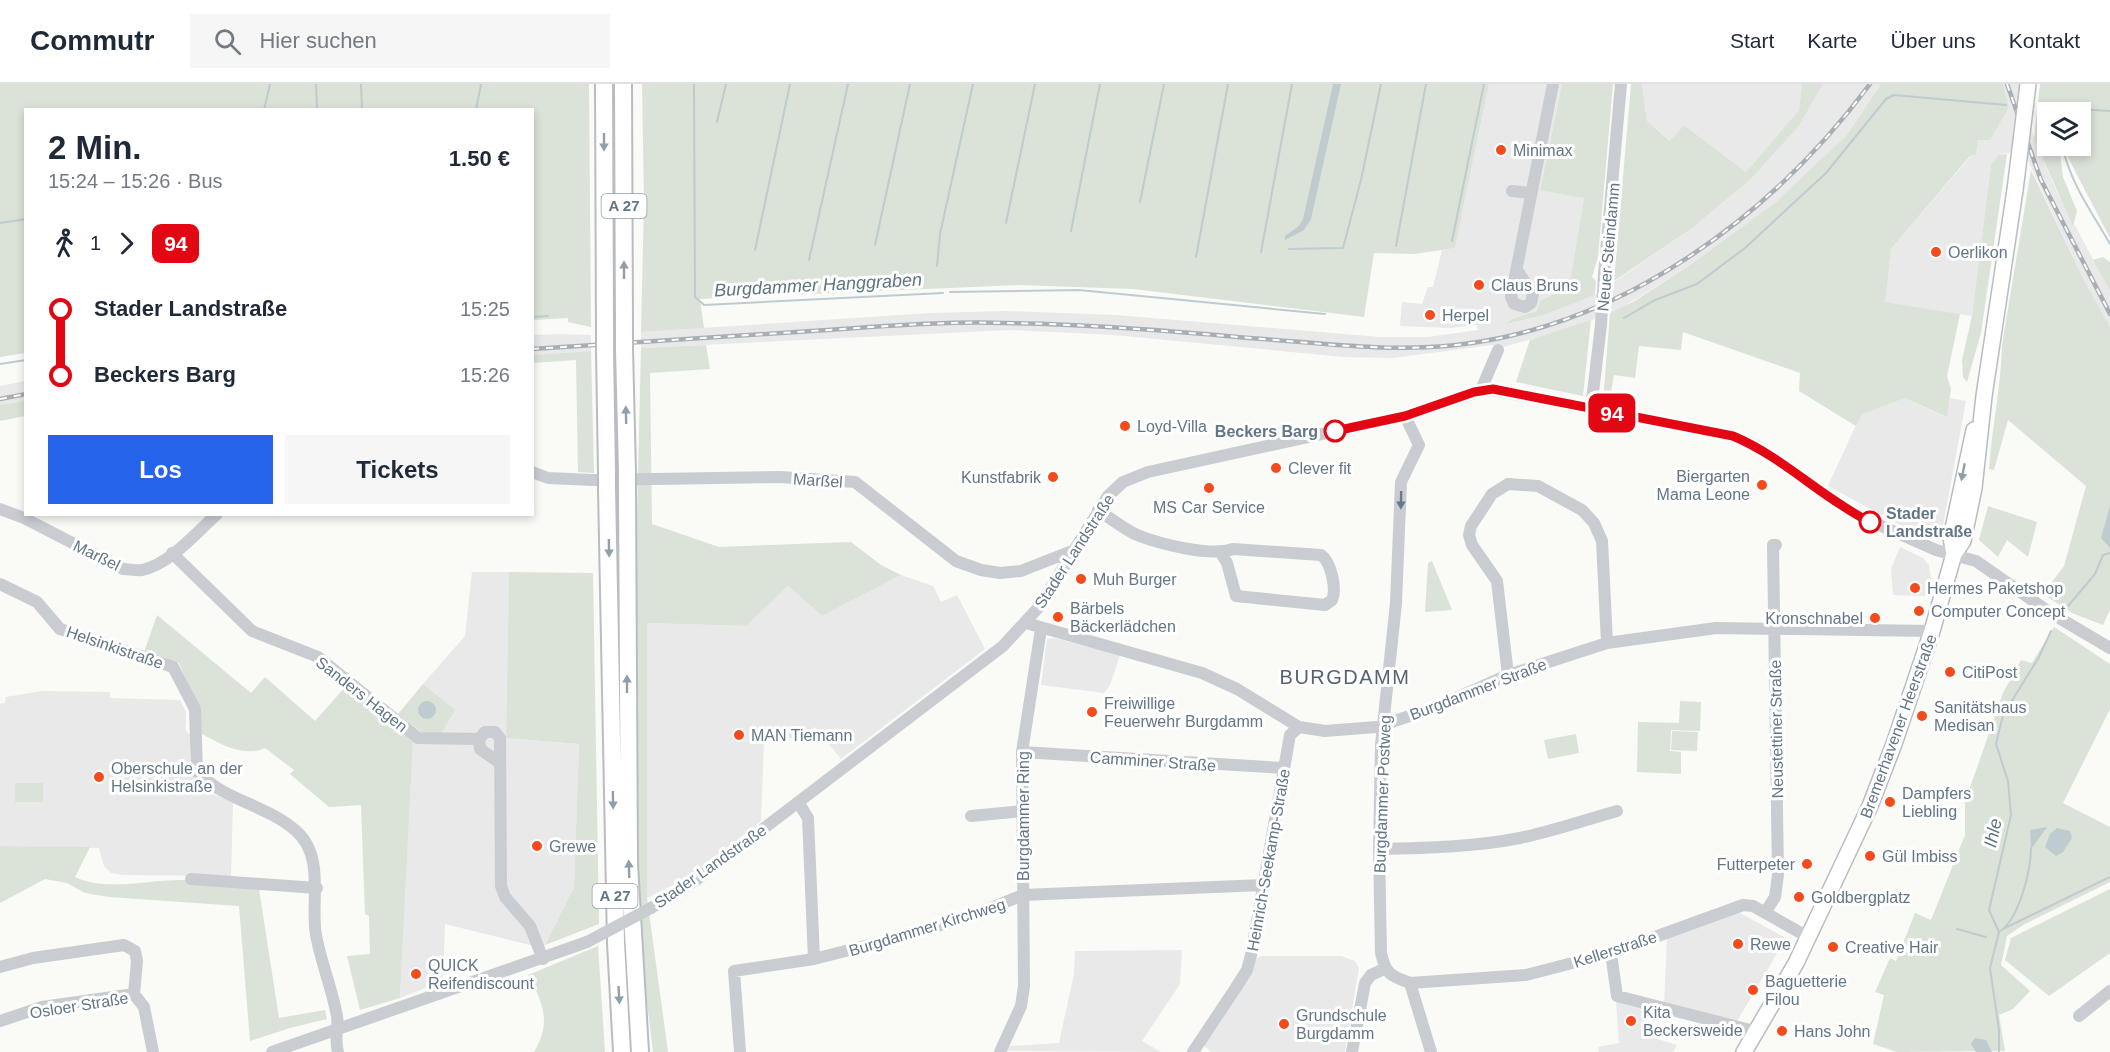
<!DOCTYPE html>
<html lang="de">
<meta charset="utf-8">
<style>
:root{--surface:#fff;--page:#f6f6f7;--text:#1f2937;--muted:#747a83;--line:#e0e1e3;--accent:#2563eb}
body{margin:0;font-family:Arial,sans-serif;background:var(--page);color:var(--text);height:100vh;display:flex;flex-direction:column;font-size:22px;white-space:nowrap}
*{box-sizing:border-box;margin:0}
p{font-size:20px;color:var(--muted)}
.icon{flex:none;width:33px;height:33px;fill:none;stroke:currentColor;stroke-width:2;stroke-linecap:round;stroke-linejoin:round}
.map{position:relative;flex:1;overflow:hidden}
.sheet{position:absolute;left:24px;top:24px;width:510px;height:408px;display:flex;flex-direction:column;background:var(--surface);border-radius:0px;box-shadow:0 3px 9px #0003}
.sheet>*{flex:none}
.badge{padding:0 12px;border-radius:9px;font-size:21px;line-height:39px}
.controls{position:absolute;left:2037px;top:18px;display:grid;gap:12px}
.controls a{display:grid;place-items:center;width:54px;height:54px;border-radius:0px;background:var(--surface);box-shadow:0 3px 9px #0003;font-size:30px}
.map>.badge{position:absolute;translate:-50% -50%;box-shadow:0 0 0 3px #fff}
.legs{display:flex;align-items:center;gap:9px;height:66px;padding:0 24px;font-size:20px}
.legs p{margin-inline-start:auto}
.headline{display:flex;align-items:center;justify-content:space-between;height:102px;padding:0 24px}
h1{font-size:33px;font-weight:700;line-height:45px}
.action{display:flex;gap:12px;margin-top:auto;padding:12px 24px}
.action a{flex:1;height:69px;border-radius:0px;background:var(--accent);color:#fff;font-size:24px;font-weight:700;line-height:69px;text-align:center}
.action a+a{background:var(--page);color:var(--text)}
ul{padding:0 24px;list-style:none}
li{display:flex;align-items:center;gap:21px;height:66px;font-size:22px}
li i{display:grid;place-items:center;width:9px;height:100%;margin:0 8px;background:currentColor}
li i::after{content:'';width:15px;height:15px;margin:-8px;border:4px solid;border-radius:50%;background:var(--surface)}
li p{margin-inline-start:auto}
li:first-child i{background:linear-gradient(#0000 50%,currentColor 0)}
li:last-child i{background:linear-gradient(currentColor 50%,#0000 0)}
header{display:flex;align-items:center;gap:36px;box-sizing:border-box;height:84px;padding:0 30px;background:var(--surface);border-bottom:2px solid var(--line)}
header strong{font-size:28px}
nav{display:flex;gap:33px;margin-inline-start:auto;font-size:21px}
.search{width:420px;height:54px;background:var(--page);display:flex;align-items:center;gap:15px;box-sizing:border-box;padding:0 21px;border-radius:0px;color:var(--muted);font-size:22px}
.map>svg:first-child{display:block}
.built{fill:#e8e9e8}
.green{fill:#dbe2d8}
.water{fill:#becbcf}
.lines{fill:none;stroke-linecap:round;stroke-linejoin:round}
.stream{stroke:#becbcf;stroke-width:2}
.major-casing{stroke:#b7bdc1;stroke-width:18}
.highway-casing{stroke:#b9bdc1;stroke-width:20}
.minor{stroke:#c9cdd1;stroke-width:12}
.major{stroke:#fff;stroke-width:15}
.highway{stroke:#fff;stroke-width:16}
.rail-casing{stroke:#a7aeb4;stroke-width:4.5}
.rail{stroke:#fff;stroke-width:2;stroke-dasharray:7;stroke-linecap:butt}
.major-bridge-casing{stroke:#b7bdc1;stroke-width:18;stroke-linecap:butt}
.highway-bridge-casing{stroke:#b9bdc1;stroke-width:20;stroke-linecap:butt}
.minor-bridge{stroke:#c9cdd1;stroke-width:12}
.major-bridge{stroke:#fff;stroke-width:15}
.highway-bridge{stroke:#fff;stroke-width:16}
.oneway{fill:#919faa}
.oneway2{fill:#677a89}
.line-1-casing{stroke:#fff;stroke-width:14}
.line-1{stroke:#e30613;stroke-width:9}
.poi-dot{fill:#f54a1c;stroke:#fff;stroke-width:2}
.stop-1-dot{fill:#fff;stroke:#e30613;stroke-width:3}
.labels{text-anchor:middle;stroke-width:6;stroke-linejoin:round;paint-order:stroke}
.shield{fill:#fff;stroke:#919faa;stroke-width:1.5}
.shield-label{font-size:15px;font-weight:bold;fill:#627685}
.poi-label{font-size:16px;fill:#627685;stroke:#fff;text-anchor:start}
.street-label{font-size:16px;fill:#627685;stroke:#fff}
.stop-label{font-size:16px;font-weight:bold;fill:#627685;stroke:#fff;text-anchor:end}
.water-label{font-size:18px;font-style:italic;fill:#5d767e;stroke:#fff}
.quarter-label{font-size:20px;letter-spacing:1.5px;fill:#546470;stroke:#fff}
</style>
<header>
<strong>Commutr</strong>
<div class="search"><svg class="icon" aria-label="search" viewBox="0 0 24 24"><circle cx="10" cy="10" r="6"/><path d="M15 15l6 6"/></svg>Hier suchen</div>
<nav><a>Start</a><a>Karte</a><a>Über uns</a><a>Kontakt</a></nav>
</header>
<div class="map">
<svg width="2110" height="968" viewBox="0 0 2110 968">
<rect width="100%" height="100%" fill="#fafaf7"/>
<path class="built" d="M1489,0H1562L1540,105L1584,114L1569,203L1540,217L1537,227L1511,235L1508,240L1544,231L1595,211L1691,145L1752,94L1799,42L1823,0H1881L1846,52L1810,89L1776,118L1690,181L1620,225L1569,245L1503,263L1492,261L1393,274L1344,273L1114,251L1009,246L641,264V248L930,229L1007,227L1115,231L1380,253H1428L1478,246L1477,241L1451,244L1400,242L1402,218L1422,220L1428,203H1433L1442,166L1455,164Z
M1642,0H1802L1799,26L1746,88L1684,41L1671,57L1647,37Z
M2003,0H2019L2034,55L2056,106L2110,207V243L2083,194L2023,66L1998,71L1991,81L1972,232L1884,218L1891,165L1971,72L1976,71L1978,56L2009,24Z
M559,250L591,251V267L533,271V251Z
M25,297V317L0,321V302Z
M1905,314L1946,333L1950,314L1966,317L1941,452L1902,442L1828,402L1861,330Z
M1900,463L1923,474L1929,481L1931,494L1929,512L1893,511L1891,485Z
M472,488H509L506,654L579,660L574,803L545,861H530L445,840L443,897L400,914L413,658L454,626L423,600L465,552Z
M901,491L933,502L941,518L957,511L985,565L841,675L815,643L799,654L764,655L761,737L693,791L647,814V539L745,542L788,502L822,532Z
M1054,554L1120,571L1110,601L1104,609L1041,601L1047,555Z
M42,607L110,608V614L180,616L186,628V647L190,651V679L207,708L233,718L231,792L124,791L111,789L104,782L99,764L0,762V620L5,619L6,613Z
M1738,828L1786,854L1733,944L1664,921L1667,853Z
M1182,866L1180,900L1142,957L1161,968L1007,967L1010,962L1059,959L1074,890L1075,867Z
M1262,872H1341L1355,877L1359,884L1345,968H1211L1203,961L1253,876Z
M1616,917L1646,924L1641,950L1677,961L1673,968H1599L1598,963L1619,959Z"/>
<path class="green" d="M0,0H589L591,243L568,238V234L533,236L532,26H26L25,269L0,273Z
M642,0H1489L1455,164L1414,170L1374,169L1364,233L1133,205L1019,201L700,215L704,244L641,248L644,118Z
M1562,0H1613L1598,173L1592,193L1596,197L1595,211L1544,231L1507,240L1511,235L1537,227L1540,217L1569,203L1584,114L1540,106Z
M1631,0H1642L1647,37L1670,57L1684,41L1746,88L1799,26L1802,0H1823L1799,42L1752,94L1691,145L1614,197Z
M1881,0H2003L2009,23L1990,56H1978L1976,71L1970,72L1891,165L1885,218L1960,230L1947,292L1951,305L1947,333L1905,314L1862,330L1856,342L1799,307L1800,289L1683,248L1681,266L1639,262L1635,294L1614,291L1609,319L1603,317L1610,229L1633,218L1690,181L1776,118L1846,52Z
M2040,0H2110V154L2062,62H2080V28H2048V62H2059L2063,93L2077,127L2073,142L2034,55Z
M2007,70L1981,249L1967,298L1963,293L1962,276L1972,232L1991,81L1998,71Z
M2031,86L2083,194L2110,243V526L2103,541L2072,529L2043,510L2064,482L2086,402L2008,336L1994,386L1989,385C1992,343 2001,303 2002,261Z
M2103,173L2110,178V207L2093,176Z
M1591,236L1583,312L1516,298L1530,256Z
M706,261L710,285L650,289L652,440L719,463L851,458L881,481L901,491L822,532L788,502L746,542L647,539V814L668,968H653L638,844L635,517L641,264Z
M591,267L594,389L578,388L576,276L533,279V271Z
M25,317V332L0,337V321Z
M1988,422L2037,438L2028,473L2007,456L1998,473L1979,456Z
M1432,477L1452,526L1425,528L1428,479Z
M509,488L593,489L599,840L545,861L574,803L579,660L506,654Z
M157,531L251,609L265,593L315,637L347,601L413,658L400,914L360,926L347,872L370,870L369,832L365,830L361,721L329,723L290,690L294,686L265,664C244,674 217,659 199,648L198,623L179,579L144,568Z
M2054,543L2110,580V625L2063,719L2110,743V798L2023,841L2007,852L2001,881L2030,907L2013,925L1999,931L2005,967L1897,968L1873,960L1884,911L1875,908L1890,874L1896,877L1915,829L1931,836L1965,751V718L2003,609L2021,576L2032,579Z
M423,600L455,626L441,650L421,648L398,630Z
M1680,617L1701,618L1700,647L1671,646L1670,667L1681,668V690L1637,688L1638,638L1679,639Z
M1672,647L1698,648L1697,667L1671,666Z
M1576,650L1579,669L1548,675L1544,656Z
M15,699H43V718H15Z
M0,762L90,763L75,793C107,808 150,795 185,796C210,797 235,802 259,805L279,934L325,926L327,935L290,944L250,957L239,822L109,813L85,809L67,799L45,795L0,819Z
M2110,805V869L2049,912L2005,876L2011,854Z
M598,862L605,968H534C552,938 543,919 528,891Z"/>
<path class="water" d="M1333,0H1341L1311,135L1304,146L1285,156V152L1299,142L1303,135Z
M2110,422V464L2101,454Z
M418 626a9 9 0 1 1 18 0a9 9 0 1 1-18 0Z
M2047,743L2031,765L2030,746Z
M2057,744L2070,747L2072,754L2063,768L2056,772L2045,763L2050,750Z
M1975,954L1986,956L1992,968H1976L1971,960Z"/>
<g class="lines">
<path class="stream" d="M316,0L317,26
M361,0L362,26
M694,0L695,213L704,221L943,209
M2044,23L2110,27
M264,26L270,0
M476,26L481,0
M717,38L726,0
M2062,62C2072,102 2090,125 2110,160
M1140,118L1164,0
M0,139L26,135
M1006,139L1035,0
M1071,147L1100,0
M1452,157L1484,0
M875,161L910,0
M1396,162L1426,0
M1289,165L1343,164L1361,96L1381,0
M755,166L790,0
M1261,168L1292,0
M1196,173L1228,0
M809,176L848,0
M937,182L940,150L973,0
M950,208L1079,206L1325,230
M532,233L548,232
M1624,234L1655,216L1697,200L1745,164L1826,89L1886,15L1894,11L2006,21
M0,280L26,276
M2063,528L2095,490L2103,471L2110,469
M2005,844L2110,793
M1957,845L1986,853
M1999,848C2019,836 2031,786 2031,764
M1999,968V946L1990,884L1999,848L1989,826L2011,731L2008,697L1996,660L2003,631L2039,573L2051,547"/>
<defs>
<path id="major" d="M2025,25L2028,0
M1954,470L1951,454L1974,346
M1744,968L1796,879L1870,722L1894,660L1932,547L1954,470L1963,457L1974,404L1984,312L2015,106"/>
<path id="highway" d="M604,0L605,244
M623,0L624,244
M624,265L627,389
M605,266L607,389
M607,405L616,859L622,968
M627,405L629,780L640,968"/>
</defs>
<use href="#major" class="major-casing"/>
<use href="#highway" class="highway-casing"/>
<path class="minor" d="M1512,107L1531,109
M1517,186L1533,210L1531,219L1525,223L1514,220L1511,213L1553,0
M1604,190L1621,0
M1481,306L1498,266
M1591,325L1601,241
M1405,332L1419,361L1401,398L1396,519L1381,661L1379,765L1381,869C1386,891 1391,892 1410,899L1431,968
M532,388L548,394L592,396L780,393L855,398L956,477L981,486L1000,489L1021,487L1072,467
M0,425L24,434L123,485C129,485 136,487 142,486C170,480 196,449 217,430
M1098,426C1110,434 1124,445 1137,451C1160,460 1210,473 1233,465L1321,471C1331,478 1337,505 1332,516L1325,521L1236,512L1227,479L1221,469
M172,469L252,547L318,573L418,654L479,655
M0,500L37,518L60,545L173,583L195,625L197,688C224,716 266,721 295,746C326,772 310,818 316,851C321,878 332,905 337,932C339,944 334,955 338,968
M1026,539L1202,589L1237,605L1299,643L1325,647L1376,643L1431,625L1508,591L1607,559L1716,544L1932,547
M1508,591L1497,497L1472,461L1469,451L1471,442L1492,410L1508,400L1538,402L1582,426L1594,439L1602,457L1607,559
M1022,668L1284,684
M500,679L480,665L479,655L485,648H495L500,654L501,802L505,813L530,842L543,875
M798,718L808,734L814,875
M971,732L1024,727
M1379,765C1426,764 1474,763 1520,754C1553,747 1585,736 1617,727
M191,795L317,804
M651,824L696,796L1003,562L1038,524L1108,412L1123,398L1148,388L1405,332L1487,305L1733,352L1755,361L1859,432L1936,466L1976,477L2049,528L2110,564
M1765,829L1775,813L1778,791L1773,461H1776
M1611,869L1617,912L1758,948
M0,883L33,874L124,861L135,867L137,877L134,910
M1410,899L1526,891L1611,869L1743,821L1753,822L1808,853
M2079,932L2110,907
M0,937L42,923L134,910L144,923L153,968
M272,968L587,858
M740,968L734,887L814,875L900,853L968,833L1023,811L1263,801
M1000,968L1021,922L1024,902L1022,668L1041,545
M1193,968L1235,905L1247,886L1251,871L1290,651L1299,643
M1352,968L1365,899L1371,891L1384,885"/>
<use href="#major" class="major"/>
<use href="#highway" class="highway"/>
<defs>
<path id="rail" d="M2007,0L2041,96L2110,230
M532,265C626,259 719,253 812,247C876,243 941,237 1005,239C1092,240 1177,248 1263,255C1327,260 1392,268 1456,261C1622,243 1773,131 1870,0
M0,315L26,310"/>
</defs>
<use href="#rail" class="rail-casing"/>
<use href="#rail" class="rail"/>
<defs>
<path id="major-bridge" d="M2015,106L2025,25"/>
<path id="highway-bridge" d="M605,244V266
M624,265V244
M607,389V405
M627,389V405"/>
</defs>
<use href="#major-bridge" class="major-bridge-casing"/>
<use href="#highway-bridge" class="highway-bridge-casing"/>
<path class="minor-bridge" d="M1601,241L1604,190
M587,858L651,824"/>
<use href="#major-bridge" class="major-bridge"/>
<use href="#highway-bridge" class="highway-bridge"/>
</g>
<defs><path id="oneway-solid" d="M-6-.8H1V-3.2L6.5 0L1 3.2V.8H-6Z" transform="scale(1.5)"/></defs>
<g class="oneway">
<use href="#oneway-solid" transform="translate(604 58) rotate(90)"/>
<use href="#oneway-solid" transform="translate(624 186) rotate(-90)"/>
<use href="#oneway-solid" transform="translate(626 331) rotate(-91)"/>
<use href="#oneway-solid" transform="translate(1963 388) rotate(101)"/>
<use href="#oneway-solid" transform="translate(609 464) rotate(89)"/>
<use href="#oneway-solid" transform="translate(627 600) rotate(-90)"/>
<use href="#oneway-solid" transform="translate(613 716) rotate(89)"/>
<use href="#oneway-solid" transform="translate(629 785) rotate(-92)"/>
<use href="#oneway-solid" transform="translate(619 911) rotate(87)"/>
</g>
<use class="oneway2" href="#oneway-solid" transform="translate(1401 416) rotate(91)"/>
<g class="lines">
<defs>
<path id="line-1" d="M1335,347L1405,332L1474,308L1493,305L1733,352C1783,373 1822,414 1870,438"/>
</defs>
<use href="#line-1" class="line-1-casing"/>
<use href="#line-1" class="line-1"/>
</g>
<g class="poi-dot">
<circle cx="1501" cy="66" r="6"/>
<circle cx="1936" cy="168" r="6"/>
<circle cx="1479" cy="201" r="6"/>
<circle cx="1430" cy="231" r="6"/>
<circle cx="1125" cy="342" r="6"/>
<circle cx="1276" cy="384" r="6"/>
<circle cx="1053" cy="393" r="6"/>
<circle cx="1762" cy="401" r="6"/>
<circle cx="1209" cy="404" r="6"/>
<circle cx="1081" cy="495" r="6"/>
<circle cx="1915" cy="504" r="6"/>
<circle cx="1919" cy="527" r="6"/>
<circle cx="1058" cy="533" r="6"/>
<circle cx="1875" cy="534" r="6"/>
<circle cx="1950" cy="588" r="6"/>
<circle cx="1092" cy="628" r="6"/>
<circle cx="1922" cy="632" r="6"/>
<circle cx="739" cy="651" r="6"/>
<circle cx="99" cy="693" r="6"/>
<circle cx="1890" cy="718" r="6"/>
<circle cx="537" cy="762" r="6"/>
<circle cx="1870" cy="772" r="6"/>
<circle cx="1807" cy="780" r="6"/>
<circle cx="1799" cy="813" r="6"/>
<circle cx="1738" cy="860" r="6"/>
<circle cx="1833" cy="863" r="6"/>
<circle cx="416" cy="890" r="6"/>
<circle cx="1753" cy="906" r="6"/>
<circle cx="1631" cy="937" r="6"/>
<circle cx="1284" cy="940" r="6"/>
<circle cx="1782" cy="947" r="6"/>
</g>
<g class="stop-1-dot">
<circle cx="1335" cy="347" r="10"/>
<circle cx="1870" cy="438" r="10"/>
</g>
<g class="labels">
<g class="shield">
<rect x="601.5" y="110" width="45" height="24" rx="4.5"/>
<rect x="592.5" y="800" width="45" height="24" rx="4.5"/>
</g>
<g class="shield-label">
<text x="624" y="127">A 27</text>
<text x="615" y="817">A 27</text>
</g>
<g class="poi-label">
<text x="1513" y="72">Minimax</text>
<text x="1948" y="174">Oerlikon</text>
<text x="1491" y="207">Claus Bruns</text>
<text x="1442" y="237">Herpel</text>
<text x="1137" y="348">Loyd-Villa</text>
<text x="1288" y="390">Clever fit</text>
<text x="1750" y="398" text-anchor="end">Biergarten<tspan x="1750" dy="18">Mama Leone</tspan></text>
<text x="1041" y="399" text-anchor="end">Kunstfabrik</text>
<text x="1209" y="429" text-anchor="middle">MS Car Service</text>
<text x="1093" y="501">Muh Burger</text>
<text x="1927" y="510">Hermes Paketshop</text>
<text x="1070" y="530">Bärbels<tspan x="1070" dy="18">Bäckerlädchen</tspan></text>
<text x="1931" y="533">Computer Concept</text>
<text x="1863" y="540" text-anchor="end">Kronschnabel</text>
<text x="1962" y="594">CitiPost</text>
<text x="1104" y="625">Freiwillige<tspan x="1104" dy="18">Feuerwehr Burgdamm</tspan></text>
<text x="1934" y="629">Sanitätshaus<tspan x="1934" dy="18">Medisan</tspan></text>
<text x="751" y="657">MAN Tiemann</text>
<text x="111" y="690">Oberschule an der<tspan x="111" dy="18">Helsinkistraße</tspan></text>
<text x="1902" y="715">Dampfers<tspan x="1902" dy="18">Liebling</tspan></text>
<text x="549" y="768">Grewe</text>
<text x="1882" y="778">Gül Imbiss</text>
<text x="1795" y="786" text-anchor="end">Futterpeter</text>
<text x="1811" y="819">Goldbergplatz</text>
<text x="1750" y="866">Rewe</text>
<text x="1845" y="869">Creative Hair</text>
<text x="428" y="887">QUICK<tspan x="428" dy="18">Reifendiscount</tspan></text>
<text x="1765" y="903">Baguetterie<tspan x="1765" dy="18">Filou</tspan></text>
<text x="1643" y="934">Kita<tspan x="1643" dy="18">Beckersweide</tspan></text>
<text x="1296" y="937">Grundschule<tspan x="1296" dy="18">Burgdamm</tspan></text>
<text x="1794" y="953">Hans John</text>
</g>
<g class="street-label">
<text transform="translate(1608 163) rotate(-85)" y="6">Neuer Steindamm</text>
<text transform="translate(818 396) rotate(4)" y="6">Marßel</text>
<text transform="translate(1074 467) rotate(-57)" y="6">Stader Landstraße</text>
<text transform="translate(97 471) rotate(26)" y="6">Marßel</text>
<text transform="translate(115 563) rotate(19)" y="6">Helsinkistraße</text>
<text transform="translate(1478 605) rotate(-21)" y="6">Burgdammer Straße</text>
<text transform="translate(362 610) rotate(38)" y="6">Sanders Hagen</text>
<text transform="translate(1898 642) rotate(-70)" y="6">Bremerhavener Heerstraße</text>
<text transform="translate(1776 645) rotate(-91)" y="6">Neustettiner Straße</text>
<text transform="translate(1153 677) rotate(4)" y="6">Camminer Straße</text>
<text transform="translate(1382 710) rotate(-88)" y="6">Burgdammer Postweg</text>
<text transform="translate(1023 732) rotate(-90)" y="6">Burgdammer Ring</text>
<text transform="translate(1268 776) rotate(-80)" y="6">Heinrich-Seekamp-Straße</text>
<text transform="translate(710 782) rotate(-35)" y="6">Stader Landstraße</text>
<text transform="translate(927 843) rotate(-17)" y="6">Burgdammer Kirchweg</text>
<text transform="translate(1615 865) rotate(-18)" y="6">Kellerstraße</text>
<text transform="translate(79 921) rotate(-9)" y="6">Osloer Straße</text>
</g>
<g class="stop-label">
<text x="1318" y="353">Beckers Barg</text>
<text x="1886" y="435" text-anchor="start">Stader<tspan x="1886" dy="18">Landstraße</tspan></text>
</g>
<g class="water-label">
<text transform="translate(818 201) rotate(-3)" y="6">Burgdammer Hanggraben</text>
<text transform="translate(1993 749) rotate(-78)" y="6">Ihle</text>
</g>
<g class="quarter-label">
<text x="1345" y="600">BURGDAMM</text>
</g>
</g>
</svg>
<div class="controls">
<a><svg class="icon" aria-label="layers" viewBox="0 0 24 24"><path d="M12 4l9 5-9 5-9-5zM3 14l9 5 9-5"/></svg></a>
</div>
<b class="badge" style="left:1612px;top:329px;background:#e30613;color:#fff">94</b>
<section class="sheet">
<div class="headline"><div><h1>2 Min.</h1><p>15:24 – 15:26 · Bus</p></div><b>1.50 €</b></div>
<div class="legs"><svg class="icon" aria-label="walk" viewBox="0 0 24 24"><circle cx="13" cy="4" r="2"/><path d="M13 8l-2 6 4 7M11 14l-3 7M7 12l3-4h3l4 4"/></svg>1<svg class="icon" aria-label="forward" viewBox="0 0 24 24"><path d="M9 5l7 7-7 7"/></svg><b class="badge" style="background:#e30613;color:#fff">94</b></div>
<ul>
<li><i style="color:#e30613"></i><b>Stader Landstraße</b><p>15:25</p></li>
<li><i style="color:#e30613"></i><b>Beckers Barg</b><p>15:26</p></li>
</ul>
<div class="action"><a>Los</a><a>Tickets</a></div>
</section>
</div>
